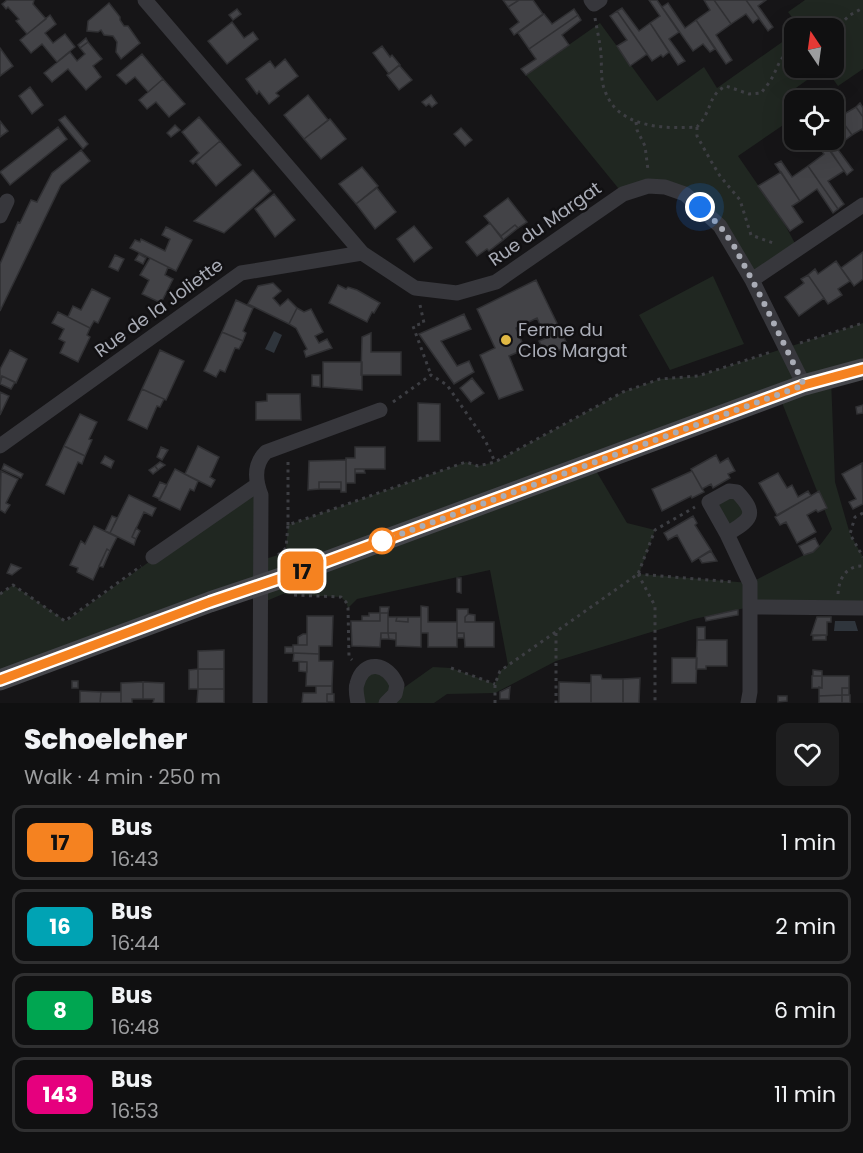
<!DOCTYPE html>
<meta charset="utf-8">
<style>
:root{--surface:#101011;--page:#1e1e1f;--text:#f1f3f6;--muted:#9c9d9f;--line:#303031}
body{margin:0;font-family:Poppins,sans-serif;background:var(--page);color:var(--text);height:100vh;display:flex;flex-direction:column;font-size:22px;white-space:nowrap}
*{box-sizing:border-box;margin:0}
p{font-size:20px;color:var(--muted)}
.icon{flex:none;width:33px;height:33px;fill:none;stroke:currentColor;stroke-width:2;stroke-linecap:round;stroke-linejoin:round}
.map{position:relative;height:703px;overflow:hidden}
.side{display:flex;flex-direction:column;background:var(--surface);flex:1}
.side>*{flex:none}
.badge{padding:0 12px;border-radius:9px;font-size:21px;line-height:39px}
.needle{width:39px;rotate:347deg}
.buttons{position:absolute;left:784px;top:18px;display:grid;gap:12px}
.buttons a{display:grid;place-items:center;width:60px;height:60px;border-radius:12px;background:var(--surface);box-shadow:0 6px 24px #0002,0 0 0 2px var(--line);font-size:30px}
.you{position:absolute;width:30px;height:30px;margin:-15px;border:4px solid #fff;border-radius:50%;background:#1a73e8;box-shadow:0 0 0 9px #1a73e833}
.map>.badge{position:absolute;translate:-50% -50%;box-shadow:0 0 0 3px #fff}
.round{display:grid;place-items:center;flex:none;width:63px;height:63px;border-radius:12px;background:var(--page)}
.overview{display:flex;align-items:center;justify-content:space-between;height:102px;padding:0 24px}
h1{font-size:28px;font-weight:800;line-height:45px}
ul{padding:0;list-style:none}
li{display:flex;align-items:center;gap:18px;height:75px;margin:0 12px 9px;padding:0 12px;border:3px solid var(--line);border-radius:12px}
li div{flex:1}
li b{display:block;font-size:22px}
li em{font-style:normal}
li .badge{min-width:66px;font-weight:700;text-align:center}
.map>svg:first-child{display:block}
.green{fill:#202721;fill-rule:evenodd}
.water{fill:#2f353c}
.building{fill:#434347;stroke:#303033;stroke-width:1.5}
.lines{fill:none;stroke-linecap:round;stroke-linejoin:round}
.path{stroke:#3d3e43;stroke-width:3;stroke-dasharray:3 4.5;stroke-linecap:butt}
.minor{stroke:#37373c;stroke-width:15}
.secondary{stroke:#45464b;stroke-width:21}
.line-casing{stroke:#fff;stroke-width:14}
.line{stroke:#f58220;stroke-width:9}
.walk{stroke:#a9acb6;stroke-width:6;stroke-dasharray:0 10.8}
.poi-dot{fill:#e0b844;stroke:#111012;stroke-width:2}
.stop-dot{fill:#fff;stroke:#f58220;stroke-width:3}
.labels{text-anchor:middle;stroke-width:5;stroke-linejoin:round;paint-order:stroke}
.street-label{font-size:18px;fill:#a9acb6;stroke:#111012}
.poi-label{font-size:18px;fill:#a9acb6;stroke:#111012;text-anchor:start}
</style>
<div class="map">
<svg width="863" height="703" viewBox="0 0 863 703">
<rect width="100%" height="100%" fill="#161517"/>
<path class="green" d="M805,0H863V69L838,86L825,68H834V28H800L788,12Z
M600,23L657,101L704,67L717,88L795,33V68H824L786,95L795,110V117L738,156L784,223L798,249L752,280L720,226L665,187L623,194L526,75Z
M713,276L744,344L670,370L639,315Z
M863,323V369L831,378L835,482L850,534L863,557V608L750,607L694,619L556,661L495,693L447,694L434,703H358L356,685L380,666L395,694L433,667L451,668L495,684L500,671L508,665L490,570L357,599L348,608L346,602L341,597L283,594L264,602L260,586L0,680V594L13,585L66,621L257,485L262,560L281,554L286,548L288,525L466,462L478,466L495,462L623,392L660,379L698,376ZM779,395L832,529C823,541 818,551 804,555L750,583L639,574L655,530L627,523L592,464Z
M729,491L749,508L727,534L709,502Z"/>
<path class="water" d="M274,331L282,335L274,353L265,349Z
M835,621H855L858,631H834Z"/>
<path class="building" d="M7,0H34L33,4L46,19L27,34L16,21L19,19L8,7L6,9L2,4Z
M503,0H519L508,7Z
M519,0H533L543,14L514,35L510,29L519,22L508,7Z
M649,0H657L679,32L669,39L685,61L678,65L650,23L660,16Z
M704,0H714L731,24L716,35L732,60L726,64L696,20L710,10Z
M714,0H746L759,18L753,23L746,14L731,24Z
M746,0H766L758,6L773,27L768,31Z
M109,3L120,17V20L124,26H128L140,43L121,59L116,52L117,42L113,36L104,35L101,30L98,32L87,31L88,21Z
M668,3L685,28L696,20L715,49L710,52L703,44L693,51L662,7Z
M622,8L639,31L650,23L669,52L663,57L661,55L652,61L617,11Z
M237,9L241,14L233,20L229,15Z
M574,9L578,15L529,49L518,33L544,14L552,24Z
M617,11L647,54L630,66L617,46L627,40L610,16Z
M50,15L56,24L45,33L53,43L65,34L75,47L57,62L42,44L31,53L20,40Z
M578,15L581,20L562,35L569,45L526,75L521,69L536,59L529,49Z
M232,22L244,38L253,32L258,39L227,64L208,41Z
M86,38L88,42L80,48L78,45Z
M88,42L102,59L93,66L101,77L86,90L68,69L52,82L44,73L70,52L77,61L85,54L80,48Z
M382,46L390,57L392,55L400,65L389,74L373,53Z
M0,48L13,66L0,76Z
M142,54L163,79L148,92L135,77L126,84L117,75Z
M285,59L298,76L276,93L279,96L269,104L259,91L257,94L246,79L270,61L275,68Z
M399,65L412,80L399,90L387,75Z
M163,79L185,104L169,117L156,102L147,109L139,100Z
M30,87L43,105L32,114L19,96Z
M821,91L825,98L827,100H821L816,94Z
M831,94L846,113L856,107L863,117V131L862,129L852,135L834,110V100H827L825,98Z
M308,95L328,120L304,139L284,115Z
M431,95L437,103L432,107L429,104L426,106L422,102Z
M860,103L863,108V117L856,107Z
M834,110L852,135L836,147L853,170L847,175L822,140H834Z
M65,116L88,144L83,149L59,120Z
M199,117L220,141L193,164L190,161L199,153L182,132Z
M330,119L346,139L321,159L304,139Z
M0,121L8,131L0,137Z
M175,125L180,130L171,137L167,133Z
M58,127L67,139L10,185L0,172Z
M461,128L472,140L465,146L454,134Z
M220,141L241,165L216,186L196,162Z
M824,141L844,171L828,181L844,204L838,209L808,166L824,154L818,145Z
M81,150L90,161L61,185L0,311V264L18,222L20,223L31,200L37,202L52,173Z
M781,161L792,177L808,166L838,209L833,213L817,189L800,201L775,164Z
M362,167L378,186L356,204L339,184Z
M253,170L271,191L224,233L194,221Z
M781,172L800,201L792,206L803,222L790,231L758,186Z
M377,188L396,212L375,229L356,204Z
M274,194L295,220L275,237L255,209Z
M508,198L527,222L518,228L515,225L501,236L484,216Z
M490,223L503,240L489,251L487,249L477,256L466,242Z
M515,225L518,228L503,240L501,236Z
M414,226L432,248L414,262L397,239Z
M166,227L192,240L176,271L130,248L135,240L140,242L141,239L165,251L170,239L162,235Z
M863,252V279L854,286L841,268Z
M139,254L146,258L143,264L135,260Z
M115,255L124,259L118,271L109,267Z
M150,258L168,267L165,275L173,279L161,303L142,294L149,280L140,275Z
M836,261L850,281L838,289L842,295L828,304L808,275L815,269L818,274Z
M808,275L824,298L799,316L785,297L804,283L801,279Z
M536,280L568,346L547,356L539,341L546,338L537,318L516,328L525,349L509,356L523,390L499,399L480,355L495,348L477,309Z
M273,283L281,291L273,298L280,306L288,299L297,308L289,324L248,304L258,286Z
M338,285L346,289L348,287L357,290L380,303L374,313L372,312L367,322L329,303Z
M92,289L110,298L98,323L94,321L90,328L68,317L73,306L81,310Z
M236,300L253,308L243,331L246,333L243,341L222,332Z
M297,308L304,312L311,309L323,332L315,336L319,343L327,339L332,348L306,357L304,351L307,349L296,328L289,324Z
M58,312L90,328L87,335L90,337L78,362L60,353L65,342L59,339L64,329L52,323Z
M464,314L471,329L441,341L457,366L469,361L474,372L454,384L419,334Z
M222,332L243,341L239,349L235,348L225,372L220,370L216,377L204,371Z
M371,333V352H401V375H361L362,337Z
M10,350L27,359L16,383L2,376L0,381V369Z
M160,350L184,361L166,400L142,389Z
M323,362H362V390L323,387Z
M312,375H320V387L312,386Z
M2,376L15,382L11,389L0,384Z
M472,378L484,393L471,402L460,388Z
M142,389L164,399L160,407L157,406L147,429L128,420Z
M0,392L9,396L0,415Z
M267,394H300L301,420H256V402L267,401Z
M418,403L440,404V441H418Z
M863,405V413L857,414L856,407Z
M80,414L97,422L89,439L92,440L85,456L64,446Z
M64,446L85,456L82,464L78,462L64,494L46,485Z
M198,446L219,457L210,477L215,480L211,487L185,474Z
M161,447L168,450L162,460L157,457Z
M355,447H385V469H355V483H346V458H355Z
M716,455L720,463L728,458L735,471L728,474L730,478L713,488L711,484L702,489L691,469Z
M105,456L114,461L111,468L101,463Z
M346,460V492H341V482H319V489L308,490L309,461Z
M160,462L165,465L158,470L155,466Z
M862,463L863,504L853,509L849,502L856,499L842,474Z
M4,464L23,474L21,478L2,469Z
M155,466L158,470L153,474L149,470Z
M175,469L198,481L194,491L190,489L180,510L159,500Z
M355,469H364L365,473H355Z
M1,471L18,479L6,503L10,505L5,513L0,510Z
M692,471L704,492L692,498L691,496L662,511L652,489Z
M778,473L787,488L792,485L798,497L808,491L811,496L777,515L759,483Z
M160,482L167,485L160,499L153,496Z
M319,482H341V489H319Z
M819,491L827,508L818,512L816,510L807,515L816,532L797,543L786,522L780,525L775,517Z
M129,495L156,508L152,516L144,512L132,537L136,539L134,545L110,533Z
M112,516L117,518L110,533L105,531Z
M693,516L697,523L695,525L711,550L692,562L677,535L668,540L664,533Z
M94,526L117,537L110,551L107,549L93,580L77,572L78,568L70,565L81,541L85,544Z
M136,528L140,531L136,539L132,537Z
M815,538L819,546L813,552L804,555L799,546Z
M107,549L110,551L103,567L99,566Z
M711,551L717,561L702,563L699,558Z
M11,564L21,568L12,575L7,573Z
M457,578H461V593L457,592Z
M421,606L428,607V622H457V647H428V633H421Z
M380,607H389L388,613H380Z
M457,609H468V614L465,617V622H494V647H465L464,633H457Z
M736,610H738V615L706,621L705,617Z
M369,613H380V621H362V616H369Z
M380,613H388V633H381L380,647L352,646L351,621H380Z
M468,614L475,615V622H465V617Z
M307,616H333L332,646H319V654L293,653V645H307Z
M388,617H397L396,621L408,622V617H421V647L396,646V633H388Z
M397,617H408V622L396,621Z
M817,617H831V622H827V635H811Z
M697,627H705V640H697Z
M381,633H388L389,639H381Z
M388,633H396V640L389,639Z
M457,633H464V638H457Z
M303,634H307V645H298V637Z
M826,635V640H813V636Z
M697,640H727V666H706V669H696Z
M285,647H293V653H285Z
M224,650V669H198V651Z
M294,653L319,654V661H333L332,686H306L307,662L293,661Z
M672,658H697L696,683H672Z
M299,662H307V672L299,671Z
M198,669V689H189V670Z
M198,669H224V689H198Z
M813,670L822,671V676H813Z
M591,675H601L602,679H623V703H591Z
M812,676H822V688H812Z
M822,676H849V688H842V695L819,696V687L822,688Z
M640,678L639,703H623V679Z
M72,681H78V688H72Z
M143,682L164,683V703H153L154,699H143Z
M143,682V699H132V703H121V683Z
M559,682L591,683V703H559Z
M316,686H332V694H327V703H302L303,693H316Z
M510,687L509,699H500V692Z
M842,688H849V695H842Z
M198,689H224V703H197Z
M80,691L101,692L100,703H80Z
M101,692H121V703H100Z
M327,694H334V702H327Z
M842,695H850V703H842Z
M842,695V703H819V696Z
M778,696H787V701L778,702Z"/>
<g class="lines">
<path class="path" d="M595,18C597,30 600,42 601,54C602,67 600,79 605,91C618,128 664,129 697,127C700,123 704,119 706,114C712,102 712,93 726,86L749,94L761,93C765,88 770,82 773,76C779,64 781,54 795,49
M834,30L850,15L863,8
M636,122L637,130L645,146L648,170
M697,127V136L711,161L720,176L740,200L751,235L776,244
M420,305L424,323L413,326L431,375
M800,343L863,323
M393,402L431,375L447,385L485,440L495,462
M863,513L855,517L850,534L863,557
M288,525V460
M278,555L286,548L288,525L466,462L478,466L495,462L623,392L660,379L698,376L771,352
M638,574L655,606V703
M638,574L733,582
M0,594L13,585L65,621L141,566
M838,594C839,578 846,566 863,566
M294,595L341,597L346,602L348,608L349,657L352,660
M556,633V703
M451,668L495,684
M495,703V684L500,671L638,574L655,530L695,507"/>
<path class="minor" d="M145,0L362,253L415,288L457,293L496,282L623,194L648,186L665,187L685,194L720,226L752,280L804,385
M591,0L594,4L600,0
M0,216L7,201
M752,280L863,205
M0,446L241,273L362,253
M727,534C750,520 759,515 737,492L729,491L709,502L727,534L750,583V607
M153,557L257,485
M260,703L261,495C255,480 254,464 266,452L380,410
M358,703C357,697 355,689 357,684C364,658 388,663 397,685L395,694L386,703
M748,703L750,692V607L863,608"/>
<path class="secondary" d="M0,680L210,602L290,575L804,385L863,369"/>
</g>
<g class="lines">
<defs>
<path id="line" d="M0,680L210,602L290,575L804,385L863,369"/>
</defs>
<use href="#line" class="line-casing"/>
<use href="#line" class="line"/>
<path class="walk" d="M382,541L804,385L761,297L734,246L720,226L700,207"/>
</g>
<circle class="poi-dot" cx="506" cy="340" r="6"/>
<circle class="stop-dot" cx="382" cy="541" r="12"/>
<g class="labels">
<g class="street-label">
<text transform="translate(545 224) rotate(-35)" y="6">Rue du Margat</text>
<text transform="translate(159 308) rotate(-36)" y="6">Rue de la Joliette</text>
</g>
<g class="poi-label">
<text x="518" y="336">Ferme du<tspan x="518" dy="21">Clos Margat</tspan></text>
</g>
</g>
</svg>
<div class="buttons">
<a><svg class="needle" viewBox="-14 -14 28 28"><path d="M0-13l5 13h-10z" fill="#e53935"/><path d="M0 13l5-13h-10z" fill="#9c9d9f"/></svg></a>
<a><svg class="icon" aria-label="locate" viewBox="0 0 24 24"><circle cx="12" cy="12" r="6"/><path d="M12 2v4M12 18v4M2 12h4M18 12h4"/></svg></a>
</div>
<div class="you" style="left:700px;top:207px"></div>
<b class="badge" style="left:302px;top:571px;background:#f58220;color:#111">17</b>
</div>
<section class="side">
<div class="overview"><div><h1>Schoelcher</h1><p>Walk · 4 min · 250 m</p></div><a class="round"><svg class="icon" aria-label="heart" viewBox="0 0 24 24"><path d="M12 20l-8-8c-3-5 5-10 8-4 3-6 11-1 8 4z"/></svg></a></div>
<ul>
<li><span class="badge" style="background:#f58220;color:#111">17</span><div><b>Bus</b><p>16:43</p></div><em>1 min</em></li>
<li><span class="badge" style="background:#00a3b4;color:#fff">16</span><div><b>Bus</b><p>16:44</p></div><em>2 min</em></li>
<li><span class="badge" style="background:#00a651;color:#fff">8</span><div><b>Bus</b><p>16:48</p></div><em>6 min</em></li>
<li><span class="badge" style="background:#e6007e;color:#fff">143</span><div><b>Bus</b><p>16:53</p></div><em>11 min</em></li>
</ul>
</section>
